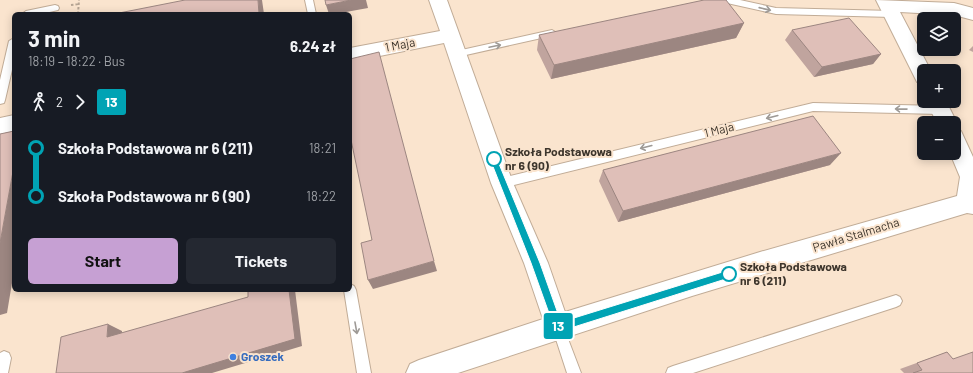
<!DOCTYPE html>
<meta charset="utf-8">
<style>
:root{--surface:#171b24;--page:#242831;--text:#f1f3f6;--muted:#9ea1a6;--accent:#c6a0d3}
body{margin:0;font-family:Barlow,sans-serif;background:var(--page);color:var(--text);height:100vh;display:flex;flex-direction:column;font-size:15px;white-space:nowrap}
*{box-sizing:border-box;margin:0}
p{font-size:13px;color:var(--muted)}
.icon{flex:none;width:22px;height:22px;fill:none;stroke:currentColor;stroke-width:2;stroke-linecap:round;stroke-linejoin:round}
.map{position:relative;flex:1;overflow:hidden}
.details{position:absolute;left:12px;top:12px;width:340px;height:280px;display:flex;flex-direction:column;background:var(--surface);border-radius:6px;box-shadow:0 2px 10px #0003}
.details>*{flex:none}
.badge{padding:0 8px;border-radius:3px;font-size:14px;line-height:26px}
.controls{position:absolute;left:917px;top:12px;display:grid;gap:8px}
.controls a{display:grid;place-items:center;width:44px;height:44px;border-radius:6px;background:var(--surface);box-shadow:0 2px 10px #0003;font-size:20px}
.map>.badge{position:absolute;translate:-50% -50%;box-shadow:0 0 0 2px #fff}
.legs{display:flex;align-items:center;gap:6px;height:44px;padding:0 16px;font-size:13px}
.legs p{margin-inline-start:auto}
.head{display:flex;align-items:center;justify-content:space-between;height:68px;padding:0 16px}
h1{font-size:22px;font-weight:700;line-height:30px}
.primary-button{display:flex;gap:8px;margin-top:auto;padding:8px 16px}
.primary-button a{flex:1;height:46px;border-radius:6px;background:var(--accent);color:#111;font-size:16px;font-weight:700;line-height:46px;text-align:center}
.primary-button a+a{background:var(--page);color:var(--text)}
ul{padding:0 16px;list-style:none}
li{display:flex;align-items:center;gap:14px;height:48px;font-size:15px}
li i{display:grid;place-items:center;width:6px;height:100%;margin:0 5px;background:currentColor}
li i::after{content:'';width:10px;height:10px;margin:-5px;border:3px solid;border-radius:50%;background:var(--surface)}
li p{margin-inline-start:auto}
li:first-child i{background:linear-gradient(#0000 50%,currentColor 0)}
li:last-child i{background:linear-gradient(currentColor 50%,#0000 0)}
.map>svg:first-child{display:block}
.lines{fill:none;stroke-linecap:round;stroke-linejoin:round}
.lane-casing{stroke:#c1ac97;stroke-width:2}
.street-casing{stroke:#c1ac97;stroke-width:2}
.path{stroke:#b5a493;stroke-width:2;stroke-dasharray:2.5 2;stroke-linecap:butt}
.lane{fill:#fff;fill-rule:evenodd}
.street{fill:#fff;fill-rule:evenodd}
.wall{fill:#c0a49e}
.shaded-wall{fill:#9c8681}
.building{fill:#dfbfb8;stroke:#9c8681}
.oneway{stroke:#9e9a96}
.line-1{fill:#00a3b4;stroke:#fff}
.stop-1-dot{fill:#fff;stroke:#00a3b4;stroke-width:2}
.shop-dot{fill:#3f7fe0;stroke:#fae4ce;stroke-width:1.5}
.labels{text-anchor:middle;stroke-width:4;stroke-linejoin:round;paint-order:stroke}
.street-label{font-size:12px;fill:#3d352c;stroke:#fae4ce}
.stop-label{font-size:12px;font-weight:bold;fill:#3d352c;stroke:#fae4ce;text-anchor:start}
.shop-label{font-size:12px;font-weight:bold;fill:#366cbe;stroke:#fae4ce;text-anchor:start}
</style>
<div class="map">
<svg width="973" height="373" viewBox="0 0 973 373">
<rect width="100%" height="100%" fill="#fae4ce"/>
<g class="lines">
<defs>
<path id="lane" d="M305,0H313L316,14H308Z
M723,0H740L776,8L892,11L896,14L892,17L776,14L727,3Z
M55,5L58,6L59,8L58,10L41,14H22L26,11Z
M552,30L557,33L555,35L457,57L452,54L457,51Z
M14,38V61L5,100L4,103L0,104V80L9,41Z
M813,103L940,106L944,107L945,110L944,113L940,114L813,111L502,188L498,186L497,183L498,180L502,178Z
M350,284L354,286L356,290L371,373H357L344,290H350Z
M896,295L900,297L902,301L900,305L896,307L693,373H666L668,368L673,366Z
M558,321L562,323L581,373H567L552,327L554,323Z
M4,351L9,353L11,358L8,373H0V353Z"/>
<path id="street" d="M429,0H447L513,183L548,263L565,312L760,252L957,196L960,177L950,153H954V123H937L926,101H946L957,123L954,129L961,131L973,157V214L967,213L692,296L458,373H406L410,364L419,360L543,319L524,263L491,183L444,43L350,62V48L440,31Z
M876,0L954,3L973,8V20L954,15L900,12L931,71H924V84L917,82Z
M14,115V131L0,134V118Z"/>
</defs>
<use href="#lane" class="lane-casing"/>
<use href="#street" class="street-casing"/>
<path class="path" d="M71,5L79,4
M78,14L79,0"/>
<use href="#lane" class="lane"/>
<use href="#street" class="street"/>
</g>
<path class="wall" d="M744,23L736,38L551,79L537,50L539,35Z
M792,30L881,54L873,64L814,77L785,40Z
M973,46V52L969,50Z
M830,165L618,222L599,181L603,170Z
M947,352L952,358L973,373H904L900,369Z"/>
<path class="shaded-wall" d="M258,0H262L264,14H259Z
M351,0H366L368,8L335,14H329L326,5Z
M744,23L736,38L551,79L554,65Z
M881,54L873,64L814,77L822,67Z
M841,153L830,165L618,222L623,211Z
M14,166V271L7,313L0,315V243Z
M434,261L437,271L373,289L368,280Z
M289,290H295L302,346L212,373H182Z
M108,324L122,331V343L107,337Z"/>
<path class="building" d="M185,0H258L259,14H114Z
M325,0H351L326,5Z
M704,0H726L744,23L554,65L539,35Z
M849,18L881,54L822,67L792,30Z
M379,52L434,261L368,280L361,243L372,240L350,135V59Z
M813,116L841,153L623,211L603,170Z
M14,131V166L0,243V134Z
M248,290H289L295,339L182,373H56L61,337L108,324L107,337L248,297Z
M947,352L953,359L973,352V373H913L922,370L917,363Z"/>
<defs><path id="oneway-shaft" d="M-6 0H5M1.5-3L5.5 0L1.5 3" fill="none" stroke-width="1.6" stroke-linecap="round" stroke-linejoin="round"/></defs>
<g class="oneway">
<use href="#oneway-shaft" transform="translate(765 9) rotate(13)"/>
<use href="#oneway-shaft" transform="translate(495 46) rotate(-12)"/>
<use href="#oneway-shaft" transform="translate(901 109) rotate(-179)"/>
<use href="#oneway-shaft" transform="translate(772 117) rotate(166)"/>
<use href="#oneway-shaft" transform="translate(646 147) rotate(166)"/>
<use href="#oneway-shaft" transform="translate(356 328) rotate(80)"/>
</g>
<path class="line-1" d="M494,156L497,159L540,263L561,322L729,270L732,271L733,274L732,277L558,332L555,330L531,263L490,159Z"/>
<g class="stop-1-dot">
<circle cx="494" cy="159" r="7"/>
<circle cx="729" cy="274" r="7"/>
</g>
<circle class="shop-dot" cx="233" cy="357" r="4"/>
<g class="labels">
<g class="street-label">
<text transform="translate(400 45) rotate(-11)" y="4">1 Maja</text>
<text transform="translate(719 130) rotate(-14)" y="4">1 Maja</text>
<text transform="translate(856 235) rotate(-17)" y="4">Pawła Stalmacha</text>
</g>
<g class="stop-label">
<text x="505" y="156">Szkoła Podstawowa<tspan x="505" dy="14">nr 6 (90)</tspan></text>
<text x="740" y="271">Szkoła Podstawowa<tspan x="740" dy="14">nr 6 (211)</tspan></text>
</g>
<g class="shop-label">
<text x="241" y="361">Groszek</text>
</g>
</g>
</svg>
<div class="controls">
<a><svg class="icon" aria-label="layers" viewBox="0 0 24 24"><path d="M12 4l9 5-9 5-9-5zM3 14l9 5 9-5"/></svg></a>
<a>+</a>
<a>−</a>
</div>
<b class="badge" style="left:558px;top:326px;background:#00a3b4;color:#fff">13</b>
<section class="details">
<div class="head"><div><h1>3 min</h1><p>18:19 – 18:22 · Bus</p></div><b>6.24 zł</b></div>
<div class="legs"><svg class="icon" aria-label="walk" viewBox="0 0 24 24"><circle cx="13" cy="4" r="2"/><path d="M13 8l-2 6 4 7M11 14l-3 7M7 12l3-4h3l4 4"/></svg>2<svg class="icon" aria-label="forward" viewBox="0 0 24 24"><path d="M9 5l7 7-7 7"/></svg><b class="badge" style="background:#00a3b4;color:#fff">13</b></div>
<ul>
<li><i style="color:#00a3b4"></i><b>Szkoła Podstawowa nr 6 (211)</b><p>18:21</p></li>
<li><i style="color:#00a3b4"></i><b>Szkoła Podstawowa nr 6 (90)</b><p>18:22</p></li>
</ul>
<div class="primary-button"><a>Start</a><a>Tickets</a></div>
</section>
</div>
